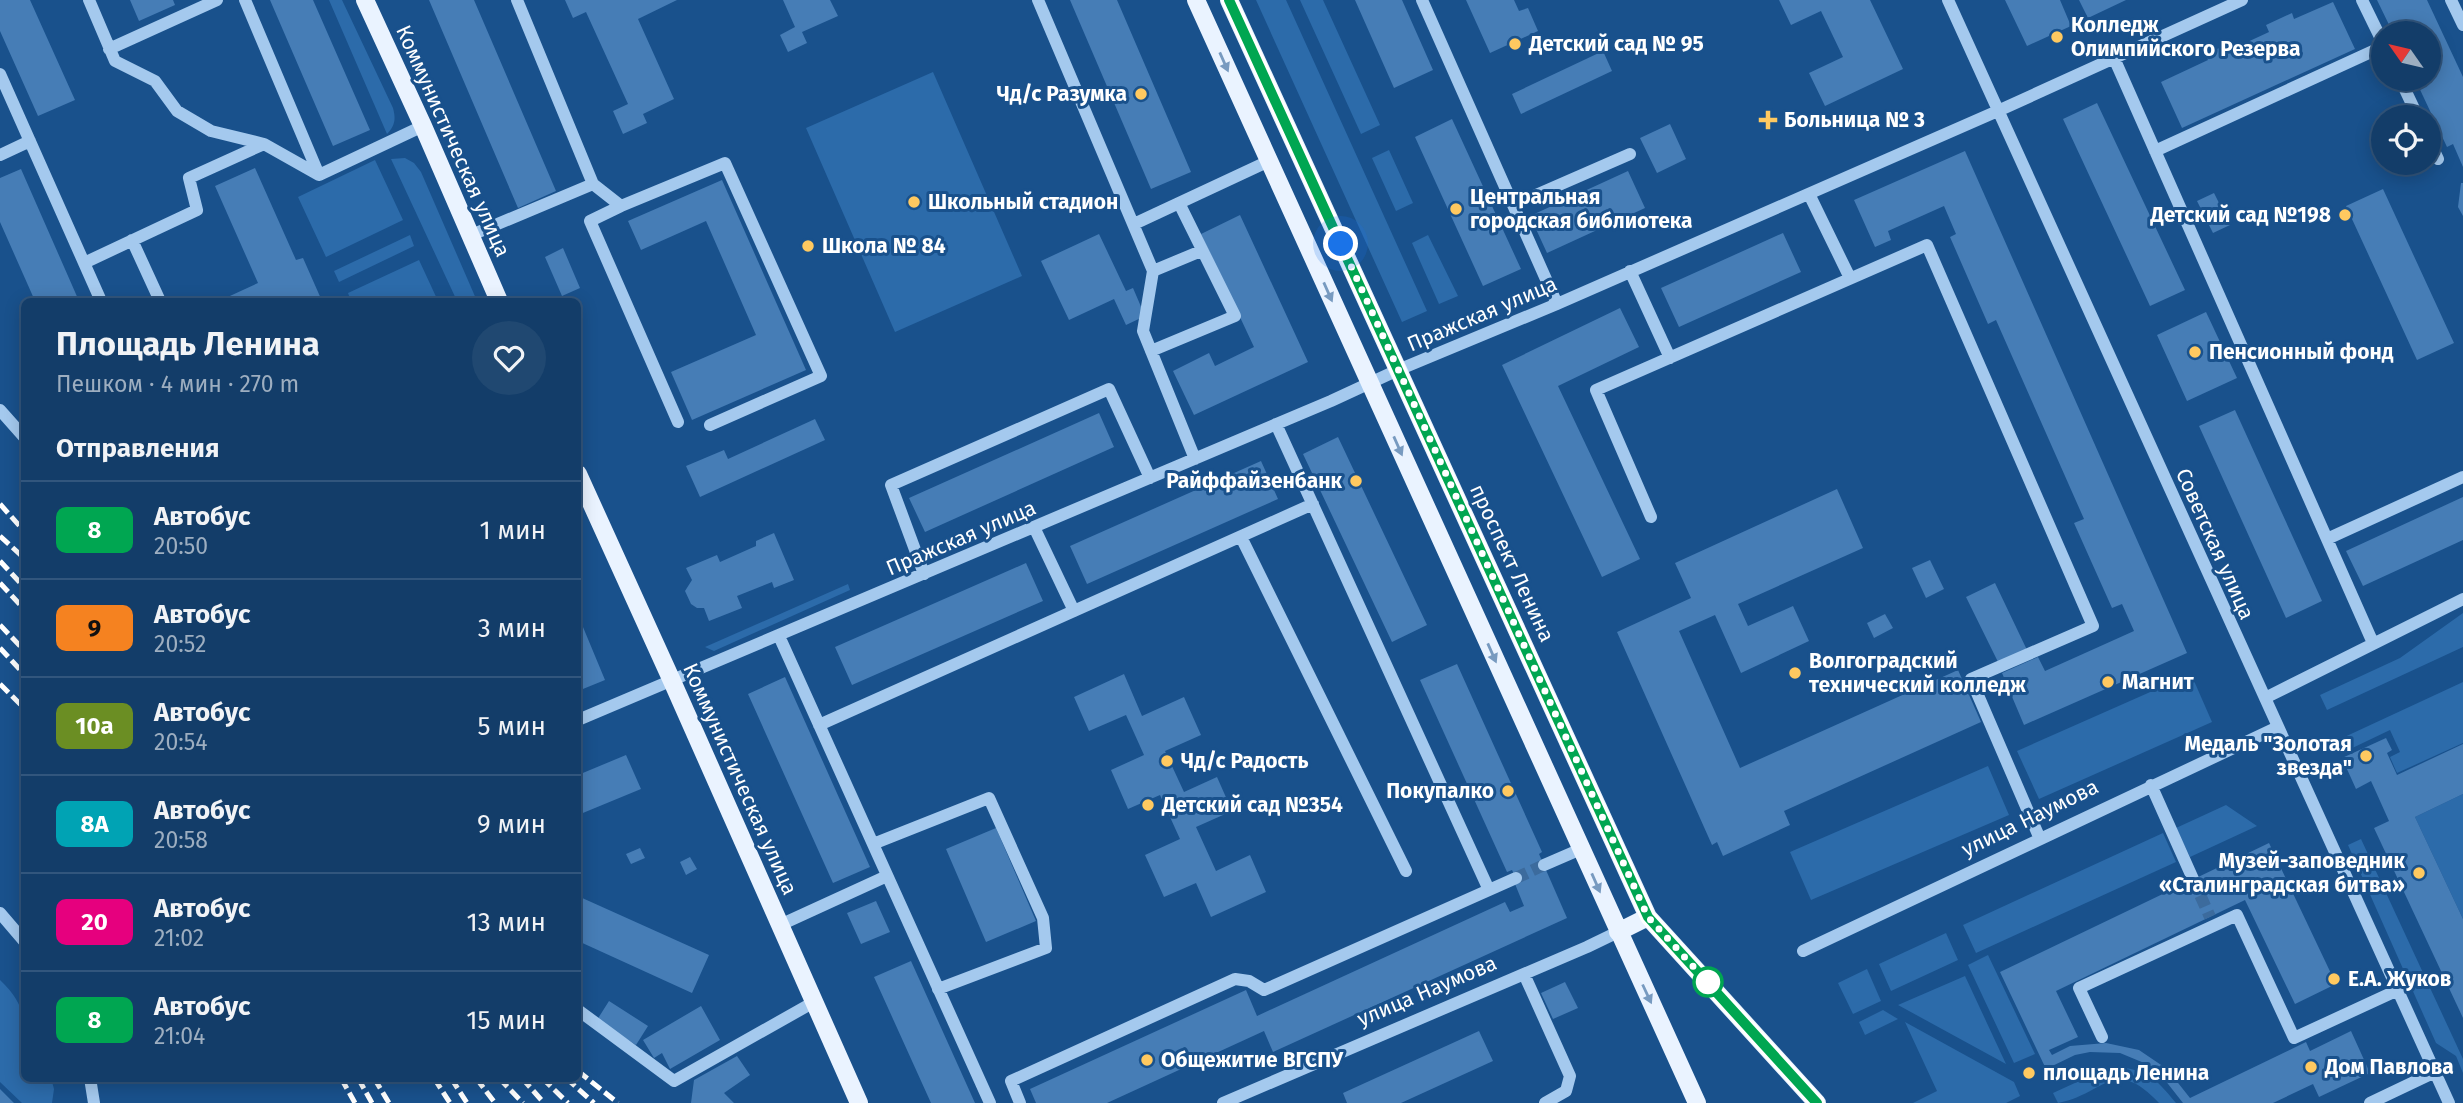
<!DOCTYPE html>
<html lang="ru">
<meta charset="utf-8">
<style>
:root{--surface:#133d69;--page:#204871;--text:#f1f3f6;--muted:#9daec0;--line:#32567d}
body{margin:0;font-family:"Fira Sans",sans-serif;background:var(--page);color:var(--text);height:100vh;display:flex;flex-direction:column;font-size:26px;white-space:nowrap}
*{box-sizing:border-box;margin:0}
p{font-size:23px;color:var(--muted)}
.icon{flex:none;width:38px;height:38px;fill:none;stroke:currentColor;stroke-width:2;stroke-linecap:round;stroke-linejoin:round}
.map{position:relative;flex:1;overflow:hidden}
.drawer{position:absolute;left:21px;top:298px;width:560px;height:784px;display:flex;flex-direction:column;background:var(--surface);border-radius:10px;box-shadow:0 4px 18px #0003,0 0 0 2px var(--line)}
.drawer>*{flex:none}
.badge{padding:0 14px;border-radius:10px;font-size:24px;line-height:46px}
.needle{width:46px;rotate:304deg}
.tools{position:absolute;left:2371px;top:21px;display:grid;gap:14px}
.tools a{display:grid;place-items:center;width:70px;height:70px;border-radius:50%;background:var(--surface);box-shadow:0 4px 18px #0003,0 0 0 2px var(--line);font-size:35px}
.you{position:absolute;width:35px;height:35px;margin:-18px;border:5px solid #fff;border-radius:50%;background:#1a73e8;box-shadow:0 0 0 10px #1a73e833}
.map>.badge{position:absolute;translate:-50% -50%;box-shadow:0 0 0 4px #fff}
h2{padding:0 35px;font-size:26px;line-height:63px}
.round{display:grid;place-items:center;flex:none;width:74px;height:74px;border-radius:37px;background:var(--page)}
.summary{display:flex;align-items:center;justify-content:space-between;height:119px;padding:0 35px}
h1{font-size:33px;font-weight:700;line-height:52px}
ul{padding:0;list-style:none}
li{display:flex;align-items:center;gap:21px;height:98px;padding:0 35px;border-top:2px solid var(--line)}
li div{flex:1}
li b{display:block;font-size:26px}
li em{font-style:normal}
li .badge{min-width:77px;font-weight:700;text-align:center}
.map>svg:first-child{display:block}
.green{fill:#2c6baa}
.building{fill:#467db6}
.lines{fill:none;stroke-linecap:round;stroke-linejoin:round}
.minor-tunnel{stroke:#3c6b9d;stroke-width:12;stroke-dasharray:12 6;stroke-linecap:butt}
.minor{stroke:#a4c9ee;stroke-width:12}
.major{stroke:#eaf3ff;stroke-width:18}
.rail{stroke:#fff;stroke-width:5;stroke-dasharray:12 5;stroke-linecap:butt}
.oneway{fill:#779ac0}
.line-casing{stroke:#fff;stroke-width:16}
.line{stroke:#00a651;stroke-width:10}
.walk{stroke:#fff;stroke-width:7;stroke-dasharray:0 12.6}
.poi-dot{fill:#ffc960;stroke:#19518c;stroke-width:2.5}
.stop-dot{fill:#fff;stroke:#00a651;stroke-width:3.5}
.labels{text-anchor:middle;stroke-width:6;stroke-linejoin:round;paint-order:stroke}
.poi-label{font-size:21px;font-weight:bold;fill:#fff;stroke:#19518c;text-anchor:start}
.street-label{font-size:21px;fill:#fff;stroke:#19518c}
</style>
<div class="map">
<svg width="2463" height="1103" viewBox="0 0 2463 1103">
<rect width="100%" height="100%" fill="#19518c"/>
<path class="green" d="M329,0H342L393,108C396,119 395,126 387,134Z
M1256,0H1286L1427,311L1402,322Z
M1300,0H1323L1380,125L1361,134Z
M933,72L1022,276L895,332L806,128Z
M1389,150L1413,203L1396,211L1372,158Z
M405,158L414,163L421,172L477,301H457L391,159Z
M375,160L403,220L326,257L298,197Z
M410,235L414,246L339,282L334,271Z
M1428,235L1458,296L1439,304L1412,243Z
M419,260L438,301H351L348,293Z
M848,584L850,590L714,651L705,647Z
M2463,613V647L2327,710L2320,695L2400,658Z
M2191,674L2212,722L2039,799L2017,751Z
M2463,682V743L2397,773L2390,757L2400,752L2390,730L2344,752L2338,740Z
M1988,766L2009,815L1811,900L1790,852Z
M2463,794V919L2415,817Z
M2226,805L2257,826L2190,857L2176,828Z
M2163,833L2176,862L1976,953L1963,925Z
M2361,839L2463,1059V1073L2456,1056L2436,1043L2348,845Z
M1946,933L1958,960L1891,991L1879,964Z
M1988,955L2035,1054L2014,1063L1968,965Z
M1867,969L1881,1001L1853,1014L1838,983Z
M1965,976L2006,1064L1898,1005Z
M0,980C34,1012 24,1036 24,1078H51L54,1089L52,1103H22L0,1082Z
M1883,1010L1898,1019L1865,1035L1859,1022Z
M1905,1022L2014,1082L2020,1096L2006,1103H1913L1937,1091Z
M2112,1066C2147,1070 2154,1076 2176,1103H2159C2114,1055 2103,1095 2058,1103L2053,1093Z"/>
<path class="building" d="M0,0H30L75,100L38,116L0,31Z
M130,0H173L175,5L139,21Z
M270,0H313L370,130L333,146Z
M429,0H474L556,191L518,208Z
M565,0H677L638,19L674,99L643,114L647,123L623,134L613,111L628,104L586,12L573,18Z
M783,0H830L838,16L802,32L807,43L788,52L780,35L795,27Z
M1070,0H1117L1191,172L1151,189Z
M1355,0H1402L1433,70L1394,88Z
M1466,0H1514L1519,11L1528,8L1538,31L1490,53Z
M1779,0H1870L1903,69L1825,106L1809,73L1843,57L1821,11L1791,25Z
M2005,0H2060L2071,26L2027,46Z
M2079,0H2126L2088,18Z
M2377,0H2427L2463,77V167L2453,144L2447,147L2415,79H2429V33H2393Z
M2333,2L2355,49L2182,128L2161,82L2208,60L2203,50L2215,45L2217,49L2226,45L2228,51L2269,32L2266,25L2292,13L2294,19Z
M1603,51L1612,71L1521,114L1512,94Z
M2097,103L2185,290L2150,306L2063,119Z
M1452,119L1521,269L1483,286L1415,137Z
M1670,124L1686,159L1657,173L1640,138Z
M1965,151L2187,653L2024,725L2002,673L2038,657L2045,671L2134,631L2122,604L2112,608L2074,523L2084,519L1996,320L1988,324L1950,237L1956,234L1944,206L1888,231L1891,240L1875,247L1854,200Z
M255,168L296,260L303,258L322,301H219L258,283L215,186Z
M21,169L79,301H35L0,222V178Z
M1628,171L1645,208L1547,253L1530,216Z
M722,180L806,370L692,420L671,372L756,335L706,221L641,250L628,221Z
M2461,183H2463V216L2458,207Z
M2383,189L2454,343L2417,360L2346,206Z
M2214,193L2230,225L2213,233L2197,201Z
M1240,215L1308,362L1194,415L1173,371L1209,353L1215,366L1254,347L1201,234Z
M1783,233L1801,272L1679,327L1661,288Z
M1099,234L1126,291L1133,288L1145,316L1126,325L1114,299L1069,320L1041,261Z
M563,248L580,288L562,296L545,257Z
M1620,308L1639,347L1558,386L1640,559L1602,577L1502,365Z
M2206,312L2237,378L2187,401L2157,335Z
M2235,410L2322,601L2286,618L2199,426Z
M1099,413L1114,447L925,532L909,498Z
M815,419L825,440L700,497L686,466L724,450L728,459Z
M1338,437L1427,625L1392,642L1303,454Z
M1261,461L1278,499L1087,584L1070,546Z
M1837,489L1863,548L1738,604L1748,626L1793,606L1809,641L1741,673L1715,615L1679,631L1740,768L1958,670L1981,722L1784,811L1790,825L1723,856L1717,842L1712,845L1617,632L1691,598L1675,563Z
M2463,497V540L2363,586L2346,551Z
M774,533L794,580L774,588L772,582L737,596L742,608L709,621L704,608H697L691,604L685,591L692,580L686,568L717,555L720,562L756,546V541Z
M1930,560L1944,589L1926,598L1912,568Z
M1026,563L1043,601L852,685L835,647Z
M1995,583L2027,650L1999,664L1966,597Z
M1885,614L1893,628L1874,638L1867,623Z
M578,615L605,680L578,691Z
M1457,664L1542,852L1539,854L1567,918L1273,1052L1264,1031L1107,1103H1036L1030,1089L1246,990L1257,1016L1505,902L1510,912L1524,906L1515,884L1518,883L1512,870L1507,872L1420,680Z
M1124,674L1142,716L1184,697L1201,735L1165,751L1184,792L1217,777L1232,811L1196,827L1216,871L1250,855L1266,892L1211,917L1196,883L1164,897L1145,855L1180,839L1160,795L1128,809L1111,770L1144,755L1126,715L1089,731L1074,697Z
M785,677L870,867L833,883L748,694Z
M2386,738L2392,750L2387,753L2397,775L2463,744V794L2415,817L2463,919V1018L2374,828L2389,821L2376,792L2371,781L2356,789L2342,758Z
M626,755L641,789L578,815V775Z
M996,828L1036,921L986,942L946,849Z
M2269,843L2336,984L2295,1004L2245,900L2056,991L2078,1037L2049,1050L2052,1055L2070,1046L2106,1043L2139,1050L2167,1069L2190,1098L2306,1042L2310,1051L2351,1031L2370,1073L2319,1097L2313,1084L2273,1103H2183L2161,1075L2149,1065L2120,1053L2090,1052L2075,1055L2046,1069L2000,972Z
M640,848L645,858L631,864L626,854Z
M690,857L697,869L686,875L680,862Z
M580,897L709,955L692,993L578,941V903Z
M876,901L890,932L861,944L847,913Z
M911,961L975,1103H931L874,977Z
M1565,982L1578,1008L1553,1019L1541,993Z
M609,1001L648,1026L636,1045L597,1020Z
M701,1006L720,1040L670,1069L662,1053L654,1058L643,1040Z
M1479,1031L1493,1061L1401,1103H1347L1343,1093Z
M737,1056L750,1075L724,1093L734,1103H691L694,1080Z
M0,1089L14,1103H0Z"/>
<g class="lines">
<path class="minor-tunnel" d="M1516,878L1544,865
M2193,879L2210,917"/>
<path class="minor" d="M89,0L115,61L155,81L177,111L211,131L264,144
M245,0L319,175L423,126
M1038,0L1153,271L1143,331L1195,459
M1422,0L1557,304
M1948,0L2449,1103
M2362,0L2384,45
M2451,0L2463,25
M109,49L217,0
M2114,58L2373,643
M0,74L101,301
M2400,79L2418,117
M2429,140L2438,159
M2155,151L2384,46
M0,155L30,141
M593,184L621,206L725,163L821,376L710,425
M1809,194L1850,278
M1513,205L1630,154
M621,206L590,221L678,422
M1134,224L1179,203
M469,236L593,184L517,0
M132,240L160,301
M84,263L197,210L189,178L264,144L319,175
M1153,271L1201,251
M1630,271L1670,358
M1151,351L1235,316L1179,203L1269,161
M0,410L24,437
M1276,424L1489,890
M1651,517L1596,390L1927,245L2093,626L1971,679L2040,839
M1034,527L1074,611
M1241,537L1406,871
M2327,539L2463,477
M924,574L891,485L1109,389L1150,478
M779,636L990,1103
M2265,698L2463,599
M578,720L1331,401L1398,370L1557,304L2000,110L2242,0
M819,725L1313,504
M2151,785L2193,879
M873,844L989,798L1043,918L1046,948L938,989
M1544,865L1581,849
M0,913L24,941
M780,925L887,876
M1803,951L2278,727
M1524,974L1570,1076L1566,1091L1545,1103
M578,1010L674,1081L814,1002
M2102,1037L2079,988L2237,915L2294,1038L2398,990
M90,1078L94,1103
M1020,1103L1011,1081L1235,979L1249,981L1264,990L1516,878
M1223,1103L1587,947L1618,932
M2370,1103L2435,1072"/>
<path class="major" d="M365,0L423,126L499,301
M1196,0L1697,1103
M1229,0L1648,917L1817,1103
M578,474L672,681L859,1103
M1618,932L1648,917"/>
<path class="rail" d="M0,504L24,531
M0,536L24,558
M0,561L24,587
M0,583L24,609
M0,625L24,650
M0,648L24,674
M0,684L24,708
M578,1071L618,1103
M341,1078L355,1103
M358,1078L372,1103
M374,1078L389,1103
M434,1078L450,1103
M451,1078L467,1103
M476,1078L495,1103
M499,1078L523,1103
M522,1078L544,1103
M542,1078L568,1103
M566,1078L594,1103"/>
</g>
<defs><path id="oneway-solid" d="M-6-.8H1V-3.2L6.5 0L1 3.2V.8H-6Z" transform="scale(1.75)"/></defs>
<g class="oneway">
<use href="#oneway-solid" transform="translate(1224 62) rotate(66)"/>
<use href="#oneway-solid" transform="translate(1328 292) rotate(66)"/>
<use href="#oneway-solid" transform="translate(1398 446) rotate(66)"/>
<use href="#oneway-solid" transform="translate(1492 653) rotate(66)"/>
<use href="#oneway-solid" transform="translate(1596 883) rotate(66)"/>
<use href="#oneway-solid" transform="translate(1647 994) rotate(65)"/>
</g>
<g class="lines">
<defs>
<path id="line" d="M1229,0L1648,917L1817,1103"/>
</defs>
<use href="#line" class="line-casing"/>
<use href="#line" class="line"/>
<path class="walk" d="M1341,244L1648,917L1712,987L1708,982"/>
</g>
<g class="poi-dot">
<circle cx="2057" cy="37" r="7"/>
<circle cx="1515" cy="44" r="7"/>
<circle cx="1141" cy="94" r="7"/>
<path d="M1764.5 109.5h7v7h7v7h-7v7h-7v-7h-7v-7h7z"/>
<circle cx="914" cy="202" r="7"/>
<circle cx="1456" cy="209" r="7"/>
<circle cx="2345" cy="215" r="7"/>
<circle cx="808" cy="246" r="7"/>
<circle cx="2195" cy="352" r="7"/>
<circle cx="1356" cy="481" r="7"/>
<circle cx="1795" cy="673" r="7"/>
<circle cx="2108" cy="682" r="7"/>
<circle cx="2366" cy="756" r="7"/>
<circle cx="1167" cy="761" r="7"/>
<circle cx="1508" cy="791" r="7"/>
<circle cx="1148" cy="805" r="7"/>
<circle cx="2419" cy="873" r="7"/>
<circle cx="2334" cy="979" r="7"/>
<circle cx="1147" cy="1060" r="7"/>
<circle cx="2311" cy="1067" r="7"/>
<circle cx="2029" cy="1073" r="7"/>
</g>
<circle class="stop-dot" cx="1708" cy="982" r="14"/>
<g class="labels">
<g class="poi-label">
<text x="2071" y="32">Колледж<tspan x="2071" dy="24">Олимпийского Резерва</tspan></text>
<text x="1529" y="51">Детский сад № 95</text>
<text x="1127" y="101" text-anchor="end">Чд/с Разумка</text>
<text x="1784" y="127">Больница № 3</text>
<text x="1470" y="204">Центральная<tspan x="1470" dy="24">городская библиотека</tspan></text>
<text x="928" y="209">Школьный стадион</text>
<text x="2331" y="222" text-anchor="end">Детский сад №198</text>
<text x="822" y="253">Школа № 84</text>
<text x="2209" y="359">Пенсионный фонд</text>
<text x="1342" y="488" text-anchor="end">Райффайзенбанк</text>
<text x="1809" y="668">Волгоградский<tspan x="1809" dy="24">технический колледж</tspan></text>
<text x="2122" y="689">Магнит</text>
<text x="2352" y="751" text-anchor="end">Медаль "Золотая<tspan x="2352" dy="24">звезда"</tspan></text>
<text x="1181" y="768">Чд/с Радость</text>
<text x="1494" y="798" text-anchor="end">Покупалко</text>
<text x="1162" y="812">Детский сад №354</text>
<text x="2405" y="868" text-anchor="end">Музей-заповедник<tspan x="2405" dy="24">«Сталинградская битва»</tspan></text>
<text x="2348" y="986">Е.А. Жуков</text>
<text x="1161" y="1067">Общежитие ВГСПУ</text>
<text x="2325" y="1074">Дом Павлова</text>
<text x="2043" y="1080">площадь Ленина</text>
</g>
<g class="street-label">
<text transform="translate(453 141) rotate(66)" y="7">Коммунистическая улица</text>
<text transform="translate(1482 314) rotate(-23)" y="7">Пражская улица</text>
<text transform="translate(961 538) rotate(-23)" y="7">Пражская улица</text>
<text transform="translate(2215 544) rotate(66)" y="7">Советская улица</text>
<text transform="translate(1512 563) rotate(65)" y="7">проспект Ленина</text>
<text transform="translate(740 779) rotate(66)" y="7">Коммунистическая улица</text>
<text transform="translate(2030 818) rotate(-26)" y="7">улица Наумова</text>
<text transform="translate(1427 991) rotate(-23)" y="7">улица Наумова</text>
</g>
</g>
</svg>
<div class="tools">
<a><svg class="needle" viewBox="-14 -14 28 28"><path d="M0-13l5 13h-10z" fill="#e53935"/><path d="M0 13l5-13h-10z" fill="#9daec0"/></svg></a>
<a><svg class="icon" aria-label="locate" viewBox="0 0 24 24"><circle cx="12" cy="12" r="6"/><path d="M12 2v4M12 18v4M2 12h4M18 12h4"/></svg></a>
</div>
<div class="you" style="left:1341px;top:244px"></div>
<section class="drawer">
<div class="summary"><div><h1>Площадь Ленина</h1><p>Пешком · 4 мин · 270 m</p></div><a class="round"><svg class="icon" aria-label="heart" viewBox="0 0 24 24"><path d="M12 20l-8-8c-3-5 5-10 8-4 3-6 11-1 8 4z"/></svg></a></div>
<h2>Отправления</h2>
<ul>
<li><span class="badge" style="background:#00a651;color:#fff">8</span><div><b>Автобус</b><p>20:50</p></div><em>1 мин</em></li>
<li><span class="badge" style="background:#f58220;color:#111">9</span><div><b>Автобус</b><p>20:52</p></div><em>3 мин</em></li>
<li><span class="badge" style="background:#6b8e23;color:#fff">10а</span><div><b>Автобус</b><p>20:54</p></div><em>5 мин</em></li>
<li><span class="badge" style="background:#00a3b4;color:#fff">8А</span><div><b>Автобус</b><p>20:58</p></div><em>9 мин</em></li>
<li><span class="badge" style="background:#e6007e;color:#fff">20</span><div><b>Автобус</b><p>21:02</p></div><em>13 мин</em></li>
<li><span class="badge" style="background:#00a651;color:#fff">8</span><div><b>Автобус</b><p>21:04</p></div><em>15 мин</em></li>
</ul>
</section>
</div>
